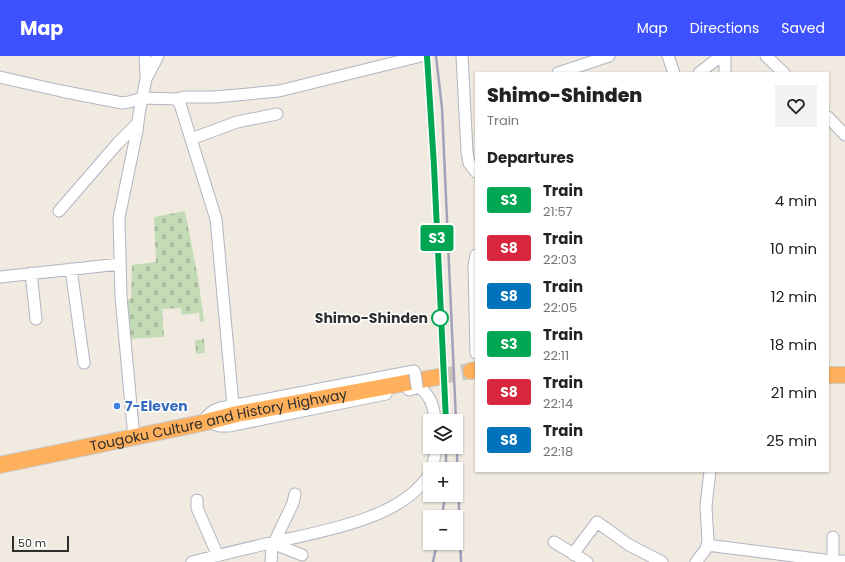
<!DOCTYPE html>
<meta charset="utf-8">
<style>
:root{--surface:#fff;--page:#f2f2f2;--text:#222;--muted:#767676;--accent:#3e51ff}
body{margin:0;font-family:Poppins,sans-serif;background:var(--page);color:var(--text);height:100vh;display:flex;flex-direction:column;font-size:15px;white-space:nowrap}
*{box-sizing:border-box;margin:0}
p{font-size:13px;color:var(--muted)}
.icon{flex:none;width:22px;height:22px;fill:none;stroke:currentColor;stroke-width:2;stroke-linecap:round;stroke-linejoin:round}
.map{position:relative;flex:1;overflow:hidden}
.drawer{position:absolute;left:475px;top:16px;width:354px;height:400px;display:flex;flex-direction:column;background:var(--surface);border-radius:0px;box-shadow:0 1px 3px #0004}
.drawer>*{flex:none}
.badge{padding:0 8px;border-radius:3px;font-size:14px;line-height:26px}
.tools{position:absolute;left:423px;top:358px;display:grid;gap:8px}
.tools a{display:grid;place-items:center;width:40px;height:40px;border-radius:0px;background:var(--surface);box-shadow:0 1px 3px #0004;font-size:20px}
.scale{position:absolute;left:12px;bottom:10px;width:57px;box-sizing:border-box;padding-left:4px;border:2px solid #2e2e2e;border-top:0;font-size:11px;line-height:14px;white-space:nowrap;color:#2e2e2e;-webkit-text-stroke:3px #fff;paint-order:stroke}
.map>.badge{position:absolute;translate:-50% -50%;box-shadow:0 0 0 2px #fff}
h2{padding:0 12px;font-size:15px;line-height:36px}
.round{display:grid;place-items:center;flex:none;width:42px;height:42px;border-radius:0px;background:var(--page)}
.summary{display:flex;align-items:center;justify-content:space-between;height:68px;padding:0 12px}
h1{font-size:19px;font-weight:800;line-height:30px}
ul{padding:0;list-style:none}
li{display:flex;align-items:center;gap:12px;height:48px;padding:0 12px}
li div{flex:1}
li b{display:block;font-size:15px}
li em{font-style:normal}
li .badge{min-width:44px;font-weight:700;text-align:center}
header{display:flex;align-items:center;gap:24px;box-sizing:border-box;height:56px;padding:0 20px;background:var(--accent);color:#fff}
header strong{font-size:19px}
nav{display:flex;gap:22px;margin-inline-start:auto;font-size:14px}
.map>svg:first-child{display:block}
.cemetery{fill:url(#cemetery-stones)}
.lines{fill:none;stroke-linecap:round;stroke-linejoin:round}
.highway-tunnel{stroke:#c9c4bc;stroke-width:16;stroke-dasharray:16 8;stroke-linecap:butt}
.minor-casing{stroke:#b3b4c2;stroke-width:13}
.highway-casing{stroke:#c9c9c9;stroke-width:18}
.minor{stroke:#fff;stroke-width:11}
.highway{stroke:#ffb05c;stroke-width:16}
.rail{stroke:#a1a2ba;stroke-width:2.5}
.minor-bridge-casing{stroke:#b3b4c2;stroke-width:13;stroke-linecap:butt}
.minor-bridge{stroke:#fff;stroke-width:11}
.line-casing{stroke:#fff;stroke-width:9}
.line{stroke:#00a651;stroke-width:6}
.stop-dot{fill:#fff;stroke:#00a651;stroke-width:2}
.shop-dot{fill:#3f7fe0;stroke:#fff;stroke-width:1.5}
.labels{text-anchor:middle;stroke-width:3;stroke-linejoin:round;paint-order:stroke}
.stop-label{font-size:14px;font-weight:bold;fill:#2e2e2e;stroke:#fff;text-anchor:end}
.shop-label{font-size:14px;font-weight:bold;fill:#366cbe;stroke:#fff;text-anchor:start}
.street-label{font-size:14px;fill:#2e2e2e;stroke:#fff}
</style>
<header>
<strong>Map</strong>
<nav><a>Map</a><a>Directions</a><a>Saved</a></nav>
</header>
<div class="map">
<svg width="845" height="506" viewBox="0 0 845 506">
<defs>
<pattern id="cemetery-stones" width="16" height="16" patternUnits="userSpaceOnUse"><rect width="16" height="16" fill="#c4dcb5"/><path d="M2 7V4a2 2 0 0 1 4 0v3zM10 15v-3a2 2 0 0 1 4 0v3z" fill="#a9bd9c"/></pattern>
</defs>
<rect width="100%" height="100%" fill="#f0eae0"/>
<path class="cemetery" d="M185,155L198,222L204,265L200,266L199,256L197,257L182,259L181,252L162,253L164,281L127,283L124,244L131,243L132,209L156,206L154,161Z
M204,283L205,297L196,298L195,284Z"/>
<g class="lines">
<path class="highway-tunnel" d="M438,321L471,315"/>
<defs>
<path id="minor" d="M145,0L146,20
M462,0L467,96L469,107L476,116
M668,0L674,17
M766,0L784,17
M558,17L609,0
M699,17L721,0
M725,17V0
M0,21L61,35L122,47L129,46L142,42L176,43L184,41H215L279,35L421,0
M176,43L180,48L216,163L233,349
M828,61L845,79
M191,83L237,66L277,58
M59,155L117,88L138,67
M476,199L474,210L476,297
M71,213L84,307
M31,217L36,263
M0,221L120,208
M409,334L419,331C431,340 434,351 435,365
M209,366L219,370H229L386,338
M202,367C206,360 211,355 220,352L414,315L415,317
M134,382L121,241L119,162L137,75L139,58L146,23L158,0
M432,413L435,399V391
M197,444V452L218,500
M833,481V505
M276,485L282,491L302,499
M554,486L587,506
M707,489L824,504L845,505
M574,499L576,494L597,466L629,489L662,506
M192,506C220,499 247,492 275,486C322,475 403,463 430,417
M271,506L272,491L293,447L295,438
M696,506L706,493L708,485L706,450L710,415"/>
<g id="highway">
<path d="M471,315L476,314"/>
<path d="M828,319H845"/>
<path id="s1" d="M0,409L202,367L237,358L438,321"/>
</g>
</defs>
<use href="#minor" class="minor-casing"/>
<use href="#highway" class="highway-casing"/>
<use href="#minor" class="minor"/>
<use href="#highway" class="highway"/>
<path class="rail" d="M427,0L434,110L446,365
M436,0L442,52L456,365
M456,373L461,506
M446,413V391
M442,461L445,439
M433,506L437,487"/>
<defs>
<path id="minor-bridge" d="M415,317L417,331"/>
</defs>
<use href="#minor-bridge" class="minor-bridge-casing"/>
<use href="#minor-bridge" class="minor-bridge"/>
</g>
<g class="lines">
<defs>
<path id="line" d="M427,0L434,110L446,365"/>
</defs>
<use href="#line" class="line-casing"/>
<use href="#line" class="line"/>
</g>
<circle class="stop-dot" cx="440" cy="262" r="8"/>
<circle class="shop-dot" cx="117" cy="350" r="4"/>
<g class="labels">
<g class="stop-label">
<text x="428" y="267">Shimo-Shinden</text>
</g>
<g class="shop-label">
<text x="125" y="355">7-Eleven</text>
</g>
<g class="street-label">
<text dy="5" stroke="none"><textPath href="#s1" startOffset="223">Tougoku Culture and History Highway</textPath></text>
</g>
</g>
</svg>
<div class="tools">
<a><svg class="icon" aria-label="layers" viewBox="0 0 24 24"><path d="M12 4l9 5-9 5-9-5zM3 14l9 5 9-5"/></svg></a>
<a>+</a>
<a>−</a>
</div>
<div class="scale">50 m</div>
<b class="badge" style="left:437px;top:182px;background:#00a651;color:#fff">S3</b>
<section class="drawer">
<div class="summary"><div><h1>Shimo-Shinden</h1><p>Train</p></div><a class="round"><svg class="icon" aria-label="heart" viewBox="0 0 24 24"><path d="M12 20l-8-8c-3-5 5-10 8-4 3-6 11-1 8 4z"/></svg></a></div>
<h2>Departures</h2>
<ul>
<li><span class="badge" style="background:#00a651;color:#fff">S3</span><div><b>Train</b><p>21:57</p></div><em>4 min</em></li>
<li><span class="badge" style="background:#d7263d;color:#fff">S8</span><div><b>Train</b><p>22:03</p></div><em>10 min</em></li>
<li><span class="badge" style="background:#0072bc;color:#fff">S8</span><div><b>Train</b><p>22:05</p></div><em>12 min</em></li>
<li><span class="badge" style="background:#00a651;color:#fff">S3</span><div><b>Train</b><p>22:11</p></div><em>18 min</em></li>
<li><span class="badge" style="background:#d7263d;color:#fff">S8</span><div><b>Train</b><p>22:14</p></div><em>21 min</em></li>
<li><span class="badge" style="background:#0072bc;color:#fff">S8</span><div><b>Train</b><p>22:18</p></div><em>25 min</em></li>
</ul>
</section>
</div>
